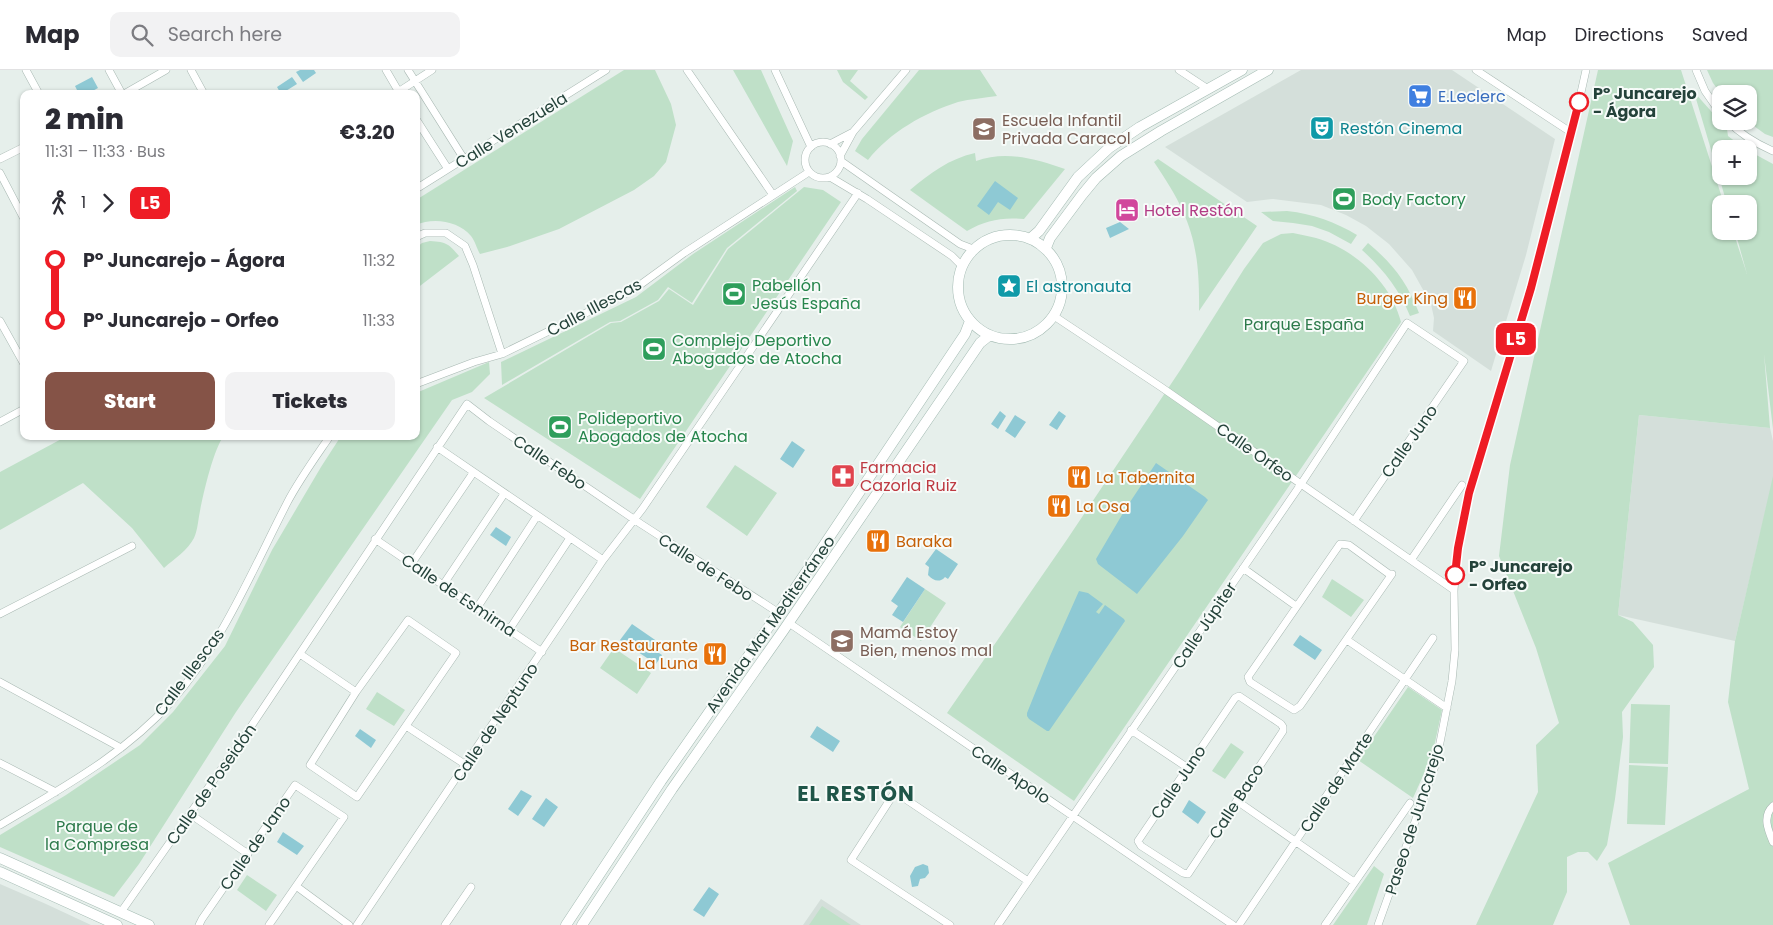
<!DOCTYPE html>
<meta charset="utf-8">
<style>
:root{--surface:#fff;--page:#f2f2f3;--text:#2b2b33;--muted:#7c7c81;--line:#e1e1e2;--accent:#855347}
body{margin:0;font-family:Poppins,sans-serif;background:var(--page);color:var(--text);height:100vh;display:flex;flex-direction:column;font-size:19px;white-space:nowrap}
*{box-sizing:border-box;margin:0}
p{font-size:16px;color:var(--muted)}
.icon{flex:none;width:28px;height:28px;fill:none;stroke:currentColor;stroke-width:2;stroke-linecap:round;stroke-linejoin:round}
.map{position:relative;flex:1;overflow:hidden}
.details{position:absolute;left:20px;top:20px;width:400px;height:350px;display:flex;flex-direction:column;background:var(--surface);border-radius:10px;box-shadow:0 1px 4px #0004}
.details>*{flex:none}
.badge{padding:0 10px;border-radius:8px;font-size:18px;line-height:32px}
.buttons{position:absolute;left:1712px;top:15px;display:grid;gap:10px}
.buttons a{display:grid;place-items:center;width:45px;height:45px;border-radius:10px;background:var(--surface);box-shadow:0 1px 4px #0004;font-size:25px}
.map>.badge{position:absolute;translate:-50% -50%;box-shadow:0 0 0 2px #fff}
.legs{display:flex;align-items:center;gap:8px;height:55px;padding:0 25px;font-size:16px}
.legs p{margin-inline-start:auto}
.head{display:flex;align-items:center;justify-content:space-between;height:85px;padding:0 25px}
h1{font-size:28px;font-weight:800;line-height:38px}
.action{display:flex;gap:10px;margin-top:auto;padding:10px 25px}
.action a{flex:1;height:58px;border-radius:10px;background:var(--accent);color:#fff;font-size:20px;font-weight:800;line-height:58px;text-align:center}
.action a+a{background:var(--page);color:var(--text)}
ul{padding:0 25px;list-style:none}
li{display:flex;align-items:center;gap:18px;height:60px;font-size:19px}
li i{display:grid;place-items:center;width:8px;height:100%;margin:0 6px;background:currentColor}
li i::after{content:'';width:12px;height:12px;margin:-6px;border:4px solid;border-radius:50%;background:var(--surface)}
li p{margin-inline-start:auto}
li:first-child i{background:linear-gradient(#0000 50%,currentColor 0)}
li:last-child i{background:linear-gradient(currentColor 50%,#0000 0)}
header{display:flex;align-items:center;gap:30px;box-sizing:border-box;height:70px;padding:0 25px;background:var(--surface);border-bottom:1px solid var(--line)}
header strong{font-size:24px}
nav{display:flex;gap:28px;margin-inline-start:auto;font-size:18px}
.search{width:350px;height:45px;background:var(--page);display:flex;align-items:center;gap:12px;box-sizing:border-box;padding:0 18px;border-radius:10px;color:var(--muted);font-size:19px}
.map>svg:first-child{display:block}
.built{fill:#d4dfda}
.green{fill:#bfe0c8}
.water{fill:#8ec9d4}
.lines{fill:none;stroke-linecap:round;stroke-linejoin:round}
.street-casing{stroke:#a8b8b2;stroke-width:8}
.secondary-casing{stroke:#a4bbb3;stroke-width:11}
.street{stroke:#fff;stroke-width:7}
.secondary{stroke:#fff;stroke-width:10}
.line-1-casing{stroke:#fff;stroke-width:11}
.line-1{stroke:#ee1c25;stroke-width:8}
.stop-1-dot{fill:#fff;stroke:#ee1c25;stroke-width:2.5}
.labels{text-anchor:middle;stroke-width:4;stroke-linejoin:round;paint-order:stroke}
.stop-label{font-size:16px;font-weight:bold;fill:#24423a;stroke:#f7fbf9;text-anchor:start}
.shop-label{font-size:16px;fill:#366cbe;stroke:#f7fbf9;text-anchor:start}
.education-label{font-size:16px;fill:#785e54;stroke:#f7fbf9;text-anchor:start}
.culture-label{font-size:16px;fill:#0d838f;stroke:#f7fbf9;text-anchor:start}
.street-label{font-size:16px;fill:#24423a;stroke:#f7fbf9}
.leisure-label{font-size:16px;fill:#27864d;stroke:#f7fbf9;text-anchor:start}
.hotel-label{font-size:16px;fill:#b23c85;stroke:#f7fbf9;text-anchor:start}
.food-label{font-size:16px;fill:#c56008;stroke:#f7fbf9;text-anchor:start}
.park-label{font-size:16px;fill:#2d7a4b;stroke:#f7fbf9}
.health-label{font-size:16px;fill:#be3a42;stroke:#f7fbf9;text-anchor:start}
.district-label{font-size:21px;font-weight:bold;letter-spacing:1px;fill:#1f5548;stroke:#f7fbf9}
</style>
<header>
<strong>Map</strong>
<div class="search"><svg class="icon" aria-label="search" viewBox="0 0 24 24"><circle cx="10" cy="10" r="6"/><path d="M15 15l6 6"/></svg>Search here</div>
<nav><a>Map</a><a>Directions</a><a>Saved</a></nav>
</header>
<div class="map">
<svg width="1773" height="855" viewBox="0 0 1773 855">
<rect width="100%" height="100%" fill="#e6efeb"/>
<path class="built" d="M1301,0H1452L1555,69L1526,185L1491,301L1433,261L1434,248L1431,234L1412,200L1389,174L1366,156L1346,145L1321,135L1273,129L1247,132L1165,77Z
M1639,345L1770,358L1773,371V409L1735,571L1618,545Z
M0,814L46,834L91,855H0Z
M821,829L861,855H803Z"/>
<path class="green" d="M624,0H655L671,34L676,55L666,92L654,106L634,120L559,159L507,177L480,184C477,179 475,171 471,166C459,151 433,147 416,155V130Z
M733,0H761L793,71L787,96Z
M837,0H858L850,11L868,27L865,30L843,12Z
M919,0H980L997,26C984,28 970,29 958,32C924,43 890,62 868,90L855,81L862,69Z
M1598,0H1681L1724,134H1721V161H1733L1747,204L1735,161H1749V134H1727L1694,22L1727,59L1728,66L1745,79H1721V106H1749V81L1773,94V359L1764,284L1770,358L1639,345L1618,545L1633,552L1653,575L1654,597L1622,642L1623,667L1615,729L1607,775L1597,791L1588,782H1578L1567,787V822L1553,855H1476L1538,722L1536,675L1559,653L1536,578L1499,486L1510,395Z
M1707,0H1773V67L1765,64L1747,51H1749V24H1721L1713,13Z
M975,83L976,91C1006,80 1036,89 1065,99L1024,149C1002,147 986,150 967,161L910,120C930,103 949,89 975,83Z
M1158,89L1257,156L1199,241C1200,175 1191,146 1154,92Z
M795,117L797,121L727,178L692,233L668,217L658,230L620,251L610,252L502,315L501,292L636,227L693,184Z
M804,117L823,120L841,132L640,429L484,328L611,253L621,252L659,231L669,219L693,235L728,179Z
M1287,141C1314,144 1335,152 1357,165L1351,174L1329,162L1312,156L1293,153L1273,151L1261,142Z
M1293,163C1301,165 1309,166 1316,168C1355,179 1391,213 1401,252L1074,731L947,643L1066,471L1181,299L1244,199L1263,173L1281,164Z
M430,171C447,172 449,174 459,186L416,219V178L422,173Z
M1368,173C1393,194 1407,212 1419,243L1410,246C1399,219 1383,199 1362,180Z
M489,292L490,304L472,322L452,330L236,642L139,794L114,827L0,777V765L66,725L140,675L173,642L225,576L272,480L321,397L341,366H416V323Z
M67,366H224C214,377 203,425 200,441C198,450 198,459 194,468C188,480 174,489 164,498L132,458L83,413L0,460V402Z
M735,395L777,423L747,466L706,437Z
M1773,406V855H1630L1608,793L1749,719L1728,632L1735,571Z
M1332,509L1364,530L1351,547L1322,527Z
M925,519L946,533L921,571L900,557Z
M614,578L651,603L637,624L600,598Z
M1408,617L1442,640L1432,686L1413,728L1358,690Z
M377,622L405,640L394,656L366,639Z
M1631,634L1670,635L1668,694L1629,693Z
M1231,673L1244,682L1225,709L1212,701Z
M1629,695L1668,697L1665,755L1627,754Z
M1374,796L1384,804L1367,855H1333Z
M247,805L277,825L266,841L237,820Z
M822,836L851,855H809Z"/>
<path class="water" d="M300,0H314L316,3L303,12L296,2Z
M92,7L98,18L87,24H79L75,16Z
M292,7L297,14L281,24L277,17Z
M995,111L1018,128L1010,140L998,132L989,145L977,136Z
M1120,152L1129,159L1110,168L1106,158Z
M1000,341L1006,346L998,359L991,354Z
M1059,341L1066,346L1057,360L1049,355Z
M1015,345L1026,352L1015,368L1005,361Z
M792,371L805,380L793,398L780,389Z
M1156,393L1205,427L1208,430L1183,466L1137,524L1098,494L1096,489L1126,438Z
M496,457L511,467L506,476L490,465Z
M936,479L958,494L948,509L945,507C940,513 933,511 928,505L929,497L925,494Z
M907,507L925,519L903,552L892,545L898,536L891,531Z
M1079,521L1088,523L1103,534L1096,542L1099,544L1105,535L1124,549L1125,551L1049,661H1047L1029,649L1027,646V643L1050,586Z
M632,554L661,574L656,581L662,585L656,594L620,570Z
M1300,565L1322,580L1315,590L1293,575Z
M817,656L840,671L833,682L810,667Z
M360,659L376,670L371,678L355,666Z
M521,720L532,726L518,746L508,739Z
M546,728L558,737L544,757L532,749Z
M1189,730L1206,742L1198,754L1182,742Z
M283,762L304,776L297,785L277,772Z
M923,794L928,796L929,803L925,808L920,809L918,816L912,817L910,806L915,797Z
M709,817L719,824L704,847L693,840Z"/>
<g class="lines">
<defs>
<path id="street" d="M26,0L39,24
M109,0L122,24
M191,0L204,24
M386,0L400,24
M408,0L464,89
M687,0L773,125
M775,0L811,77
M1179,0L1208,19
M1476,0L1572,63
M1696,0L1705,21L1721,44
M124,24L166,0
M395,24L432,0
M416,49L448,99
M1728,51C1740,64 1757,74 1773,81
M805 90a18 18 0 1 1 36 0a18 18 0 1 1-36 0Z
M830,74L853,62
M840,86L853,62L906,0
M0,89L24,77
M841,91L960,174L973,179
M0,103L24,149
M830,107L867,129L952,186L962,196
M416,119L606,0
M416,167L425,163H446L465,176L473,195L502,284
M1054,246L1161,317L1454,520
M0,251L24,294
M416,314L474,292L502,284L633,220L684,183L809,102
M0,352L24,339
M437,377L603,490
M375,469L542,582
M1340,474L1349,475L1389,504H1392L1300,636L1294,640L1250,612L1248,607Z
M1411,490L1462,415
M412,493L473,403
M1243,498L1296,536
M443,515L504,424
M477,538L537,446
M0,544L132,476
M408,550L456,583L357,727L310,695L356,622Z
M789,553L1233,855
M509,560L570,468
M1347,570L1447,638
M300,584L356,622
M0,612L121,678
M1239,626L1281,654L1283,657V661L1188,804L1183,803L1141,776L1138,771L1235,628Z
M406,656L466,695
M1131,660L1188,698
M0,693L56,722
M1237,731L1354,812
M1773,736C1762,746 1768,760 1773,772
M190,744L248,784
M0,755C60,719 124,685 171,632C222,574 252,501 287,433C299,410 315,388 330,366
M296,816L349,855
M121,842L246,664L467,334L489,351L641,454L779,543
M199,855L202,849L295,715L344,747L269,855
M357,855L603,490L643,438L858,123
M445,855L471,817
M950,855L851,790L895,722L1028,811
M998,855L1301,414L1407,253L1464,291L1354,451
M1239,855L1433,568
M1325,855L1410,733
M1378,855L1436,693L1452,611L1455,580L1454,520L1458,478L1469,423L1531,218L1572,63L1586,0"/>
<path id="secondary" d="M958 217a52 52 0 1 1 104 0a52 52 0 1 1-104 0Z
M1031,168L1039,161L1078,107L1109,78L1140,57L1242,0
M1046,178L1050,168L1082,125L1096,108L1121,86L1161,61L1268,0
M0,788L149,855
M0,802L117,855
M566,855L661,711L784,535L965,264L970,251
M582,855L672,719L783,561L980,273L990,265"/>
</defs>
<use href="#street" class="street-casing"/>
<use href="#secondary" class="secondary-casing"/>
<use href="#street" class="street"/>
<use href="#secondary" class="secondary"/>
</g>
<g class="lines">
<defs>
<path id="line-1" d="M1455,505L1458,478L1469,423L1531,218L1579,32"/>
</defs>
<use href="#line-1" class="line-1-casing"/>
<use href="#line-1" class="line-1"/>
</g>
<defs>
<symbol id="supermarket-square" viewBox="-11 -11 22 22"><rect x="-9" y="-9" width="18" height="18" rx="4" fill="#3f7fe0" stroke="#f7fbf9"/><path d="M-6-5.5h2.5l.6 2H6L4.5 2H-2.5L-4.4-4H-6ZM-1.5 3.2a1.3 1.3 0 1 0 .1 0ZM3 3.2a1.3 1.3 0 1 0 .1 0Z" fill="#fff"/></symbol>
<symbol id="theatre-square" viewBox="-11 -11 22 22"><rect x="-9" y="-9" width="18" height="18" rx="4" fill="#0f9aa8" stroke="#f7fbf9"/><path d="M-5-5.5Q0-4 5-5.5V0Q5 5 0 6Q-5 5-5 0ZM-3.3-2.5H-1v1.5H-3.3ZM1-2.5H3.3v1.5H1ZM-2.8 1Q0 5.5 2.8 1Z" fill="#fff"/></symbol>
<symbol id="school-square" viewBox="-11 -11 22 22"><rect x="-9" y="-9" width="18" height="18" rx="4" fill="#8d6e63" stroke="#f7fbf9"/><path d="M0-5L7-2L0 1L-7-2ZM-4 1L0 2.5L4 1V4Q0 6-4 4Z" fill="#fff"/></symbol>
<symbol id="stadium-square" viewBox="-11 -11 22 22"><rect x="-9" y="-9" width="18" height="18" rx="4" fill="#2e9e5b" stroke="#f7fbf9"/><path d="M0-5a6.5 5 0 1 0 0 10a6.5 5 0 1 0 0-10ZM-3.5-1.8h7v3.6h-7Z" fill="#fff"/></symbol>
<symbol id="hotel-square" viewBox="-11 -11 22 22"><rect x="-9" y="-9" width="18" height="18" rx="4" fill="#d1479c" stroke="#f7fbf9"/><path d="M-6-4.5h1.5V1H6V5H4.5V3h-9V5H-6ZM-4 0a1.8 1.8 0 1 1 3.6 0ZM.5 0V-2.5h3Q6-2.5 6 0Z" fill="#fff"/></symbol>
<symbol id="sight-square" viewBox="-11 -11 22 22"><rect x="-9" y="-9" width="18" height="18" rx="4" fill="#0f9aa8" stroke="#f7fbf9"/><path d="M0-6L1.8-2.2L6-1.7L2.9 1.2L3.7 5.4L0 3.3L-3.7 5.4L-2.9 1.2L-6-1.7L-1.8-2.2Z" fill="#fff"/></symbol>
<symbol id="restaurant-square" viewBox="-11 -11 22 22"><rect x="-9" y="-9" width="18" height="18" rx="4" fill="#e8710a" stroke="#f7fbf9"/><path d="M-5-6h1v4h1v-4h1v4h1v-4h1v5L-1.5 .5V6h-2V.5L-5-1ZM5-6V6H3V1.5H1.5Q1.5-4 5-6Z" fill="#fff"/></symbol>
<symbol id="pharmacy-square" viewBox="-11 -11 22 22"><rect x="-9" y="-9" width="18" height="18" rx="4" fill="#e0444e" stroke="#f7fbf9"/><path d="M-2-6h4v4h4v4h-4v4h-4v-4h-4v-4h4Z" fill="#fff"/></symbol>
</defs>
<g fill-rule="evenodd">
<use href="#supermarket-square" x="1406" y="12" width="28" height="28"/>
<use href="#theatre-square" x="1308" y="44" width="28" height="28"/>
<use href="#school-square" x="970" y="45" width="28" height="28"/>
<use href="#stadium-square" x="1330" y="115" width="28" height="28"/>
<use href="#hotel-square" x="1113" y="126" width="28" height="28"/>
<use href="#sight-square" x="995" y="202" width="28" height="28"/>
<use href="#stadium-square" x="720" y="210" width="28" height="28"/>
<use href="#restaurant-square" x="1451" y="214" width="28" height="28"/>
<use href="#stadium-square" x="640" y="265" width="28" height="28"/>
<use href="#stadium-square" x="546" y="343" width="28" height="28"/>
<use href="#pharmacy-square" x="829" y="392" width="28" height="28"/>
<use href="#restaurant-square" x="1065" y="393" width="28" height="28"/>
<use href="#restaurant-square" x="1045" y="422" width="28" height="28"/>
<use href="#restaurant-square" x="864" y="457" width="28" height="28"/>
<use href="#school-square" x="828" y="557" width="28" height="28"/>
<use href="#restaurant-square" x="701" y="570" width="28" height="28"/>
</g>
<g class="stop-1-dot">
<circle cx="1579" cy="32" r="9"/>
<circle cx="1455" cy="505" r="9"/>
</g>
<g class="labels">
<g class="stop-label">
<text x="1593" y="29">Pº Juncarejo<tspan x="1593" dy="18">- Ágora</tspan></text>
<text x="1469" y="502">Pº Juncarejo<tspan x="1469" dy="18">- Orfeo</tspan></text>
</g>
<g class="shop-label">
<text x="1438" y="32">E.Leclerc</text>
</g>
<g class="education-label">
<text x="1002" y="56">Escuela Infantil<tspan x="1002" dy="18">Privada Caracol</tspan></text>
<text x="860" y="568">Mamá Estoy<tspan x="860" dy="18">Bien, menos mal</tspan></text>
</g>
<g class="culture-label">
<text x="1340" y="64">Restón Cinema</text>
<text x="1026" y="222">El astronauta</text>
</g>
<g class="street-label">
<text transform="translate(511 60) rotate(-32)" y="6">Calle Venezuela</text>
<text transform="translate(594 237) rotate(-28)" y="6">Calle Illescas</text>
<text transform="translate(1409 371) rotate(-55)" y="6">Calle Juno</text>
<text transform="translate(1255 382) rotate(35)" y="6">Calle Orfeo</text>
<text transform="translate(550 392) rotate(34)" y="6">Calle Febo</text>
<text transform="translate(706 497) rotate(33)" y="6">Calle de Febo</text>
<text transform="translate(459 525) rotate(34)" y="6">Calle de Esmirna</text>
<text transform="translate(770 554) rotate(-55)" y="6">Avenida Mar Mediterráneo</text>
<text transform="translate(1204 555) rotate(-56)" y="6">Calle Júpiter</text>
<text transform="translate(189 602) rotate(-53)" y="6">Calle Illescas</text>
<text transform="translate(495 652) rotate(-56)" y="6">Calle de Neptuno</text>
<text transform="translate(1011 704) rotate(34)" y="6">Calle Apolo</text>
<text transform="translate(1178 712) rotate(-56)" y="6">Calle Juno</text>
<text transform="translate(1336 712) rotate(-56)" y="6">Calle de Marte</text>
<text transform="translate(211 714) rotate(-55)" y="6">Calle de Poseidón</text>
<text transform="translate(1236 731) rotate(-57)" y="6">Calle Baco</text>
<text transform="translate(1414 749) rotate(-72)" y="6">Paseo de Juncarejo</text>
<text transform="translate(255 773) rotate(-55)" y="6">Calle de Jano</text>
</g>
<g class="leisure-label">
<text x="1362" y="135">Body Factory</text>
<text x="752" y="221">Pabellón<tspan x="752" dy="18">Jesús España</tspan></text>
<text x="672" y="276">Complejo Deportivo<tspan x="672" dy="18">Abogados de Atocha</tspan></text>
<text x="578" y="354">Polideportivo<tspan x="578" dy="18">Abogados de Atocha</tspan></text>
</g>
<g class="hotel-label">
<text x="1144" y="146">Hotel Restón</text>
</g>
<g class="food-label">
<text x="1448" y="234" text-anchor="end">Burger King</text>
<text x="1096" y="413">La Tabernita</text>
<text x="1076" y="442">La Osa</text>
<text x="896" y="477">Baraka</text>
<text x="698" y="581" text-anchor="end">Bar Restaurante<tspan x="698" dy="18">La Luna</tspan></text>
</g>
<g class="park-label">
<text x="1304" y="260">Parque España</text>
<text x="97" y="762">Parque de<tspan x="97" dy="18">la Compresa</tspan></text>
</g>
<g class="health-label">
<text x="860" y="403">Farmacia<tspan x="860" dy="18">Cazorla Ruiz</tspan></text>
</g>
<g class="district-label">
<text x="856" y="731">EL RESTÓN</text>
</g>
</g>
</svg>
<div class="buttons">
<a><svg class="icon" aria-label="layers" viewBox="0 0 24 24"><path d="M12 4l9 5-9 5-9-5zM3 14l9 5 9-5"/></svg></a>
<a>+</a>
<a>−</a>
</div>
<b class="badge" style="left:1516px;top:269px;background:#ee1c25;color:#fff">L5</b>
<section class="details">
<div class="head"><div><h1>2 min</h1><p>11:31 – 11:33 · Bus</p></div><b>€3.20</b></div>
<div class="legs"><svg class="icon" aria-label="walk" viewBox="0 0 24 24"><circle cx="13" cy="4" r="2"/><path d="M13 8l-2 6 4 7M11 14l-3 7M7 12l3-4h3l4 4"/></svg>1<svg class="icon" aria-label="forward" viewBox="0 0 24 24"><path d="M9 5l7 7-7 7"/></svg><b class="badge" style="background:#ee1c25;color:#fff">L5</b></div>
<ul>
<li><i style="color:#ee1c25"></i><b>Pº Juncarejo - Ágora</b><p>11:32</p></li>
<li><i style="color:#ee1c25"></i><b>Pº Juncarejo - Orfeo</b><p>11:33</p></li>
</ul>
<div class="action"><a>Start</a><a>Tickets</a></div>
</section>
</div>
